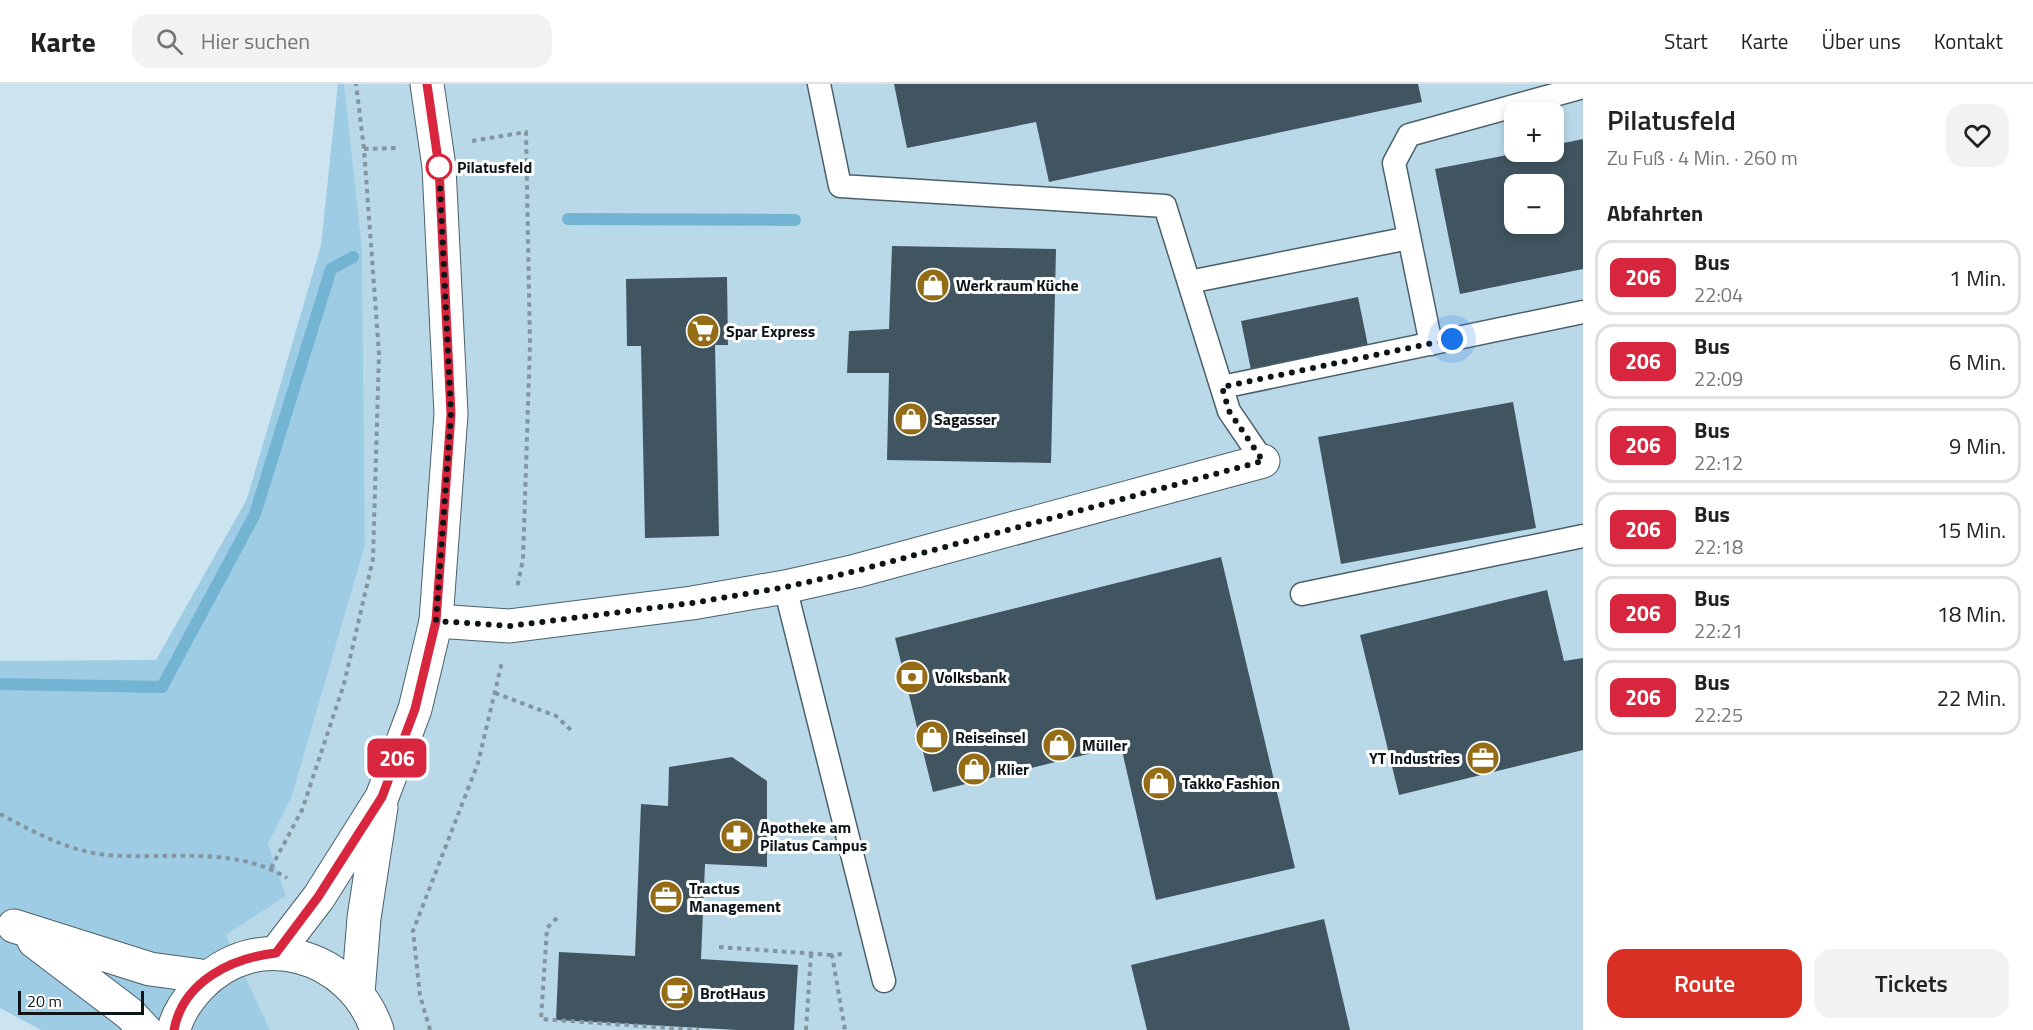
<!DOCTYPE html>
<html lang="de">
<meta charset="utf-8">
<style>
:root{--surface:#fff;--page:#f2f2f2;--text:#222;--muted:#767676;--line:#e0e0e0;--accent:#d93025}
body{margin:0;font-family:"Titillium Web",sans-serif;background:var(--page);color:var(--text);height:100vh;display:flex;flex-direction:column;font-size:22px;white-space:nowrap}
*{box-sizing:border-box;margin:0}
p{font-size:20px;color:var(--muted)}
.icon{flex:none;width:33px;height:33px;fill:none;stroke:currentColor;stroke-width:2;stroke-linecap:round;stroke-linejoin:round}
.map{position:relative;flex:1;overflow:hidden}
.panel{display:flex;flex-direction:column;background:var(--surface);width:450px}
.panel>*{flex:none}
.badge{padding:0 12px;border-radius:9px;font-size:21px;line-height:39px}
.fabs{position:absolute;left:1504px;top:18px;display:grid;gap:12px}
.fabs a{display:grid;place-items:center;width:60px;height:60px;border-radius:12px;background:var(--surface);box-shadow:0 3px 9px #0003;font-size:30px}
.scale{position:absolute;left:18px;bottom:15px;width:126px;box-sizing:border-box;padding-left:6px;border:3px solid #0d1519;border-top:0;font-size:16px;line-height:21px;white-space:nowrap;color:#0d1519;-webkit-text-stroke:4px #fff;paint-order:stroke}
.you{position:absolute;width:30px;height:30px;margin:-15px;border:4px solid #fff;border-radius:50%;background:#1a73e8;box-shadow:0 0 0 9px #1a73e833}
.map>.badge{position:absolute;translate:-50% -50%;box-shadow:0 0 0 3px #fff}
h2{padding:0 24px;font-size:22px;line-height:54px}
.round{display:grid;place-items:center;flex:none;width:63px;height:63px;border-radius:18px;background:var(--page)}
.summary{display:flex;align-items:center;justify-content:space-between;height:102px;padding:0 24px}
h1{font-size:28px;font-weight:600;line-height:45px}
.primary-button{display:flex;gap:12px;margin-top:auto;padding:12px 24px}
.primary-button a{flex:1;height:69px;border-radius:18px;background:var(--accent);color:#fff;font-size:24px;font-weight:600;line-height:69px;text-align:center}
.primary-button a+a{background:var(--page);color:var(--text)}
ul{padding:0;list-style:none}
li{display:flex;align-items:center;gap:18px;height:75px;margin:0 12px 9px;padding:0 12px;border:3px solid var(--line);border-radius:18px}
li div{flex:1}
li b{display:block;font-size:22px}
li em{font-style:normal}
li .badge{min-width:66px;font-weight:700;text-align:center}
header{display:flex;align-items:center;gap:36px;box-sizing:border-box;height:84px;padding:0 30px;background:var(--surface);border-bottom:2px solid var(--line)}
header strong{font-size:28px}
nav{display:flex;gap:33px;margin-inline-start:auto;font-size:21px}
.search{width:420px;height:54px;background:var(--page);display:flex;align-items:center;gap:15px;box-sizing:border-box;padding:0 21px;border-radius:18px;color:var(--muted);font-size:22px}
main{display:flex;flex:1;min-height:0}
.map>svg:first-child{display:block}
.built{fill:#b9d9e9;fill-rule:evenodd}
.green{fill:#9ecce4}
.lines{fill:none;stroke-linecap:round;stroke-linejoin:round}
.stream{stroke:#74b4d3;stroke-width:12}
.building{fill:#415560;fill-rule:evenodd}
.lane-casing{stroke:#4b606a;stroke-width:25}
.street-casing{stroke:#4b606a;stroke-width:35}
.secondary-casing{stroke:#4b606a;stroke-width:35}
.primary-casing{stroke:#4b606a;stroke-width:35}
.path{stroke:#83959e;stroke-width:4;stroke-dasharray:4.5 4.5;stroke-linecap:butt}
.lane{stroke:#fff;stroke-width:22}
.street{stroke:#fff;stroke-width:33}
.secondary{stroke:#fff;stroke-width:33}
.primary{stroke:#fff;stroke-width:33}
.line-casing{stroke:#fff;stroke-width:14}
.line{stroke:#d7263d;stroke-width:9}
.walk{stroke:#0d1519;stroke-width:6;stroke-dasharray:0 10.8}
.stop-dot{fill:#fff;stroke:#d7263d;stroke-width:3}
.labels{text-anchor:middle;stroke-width:6;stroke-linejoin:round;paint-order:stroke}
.stop-label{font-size:16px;font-weight:bold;fill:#0d1519;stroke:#fff;text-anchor:start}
.poi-label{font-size:16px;font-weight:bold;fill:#0d1519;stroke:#fff;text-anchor:start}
</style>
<header>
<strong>Karte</strong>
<div class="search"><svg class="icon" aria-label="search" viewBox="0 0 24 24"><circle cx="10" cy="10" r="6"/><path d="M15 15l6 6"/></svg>Hier suchen</div>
<nav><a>Start</a><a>Karte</a><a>Über uns</a><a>Kontakt</a></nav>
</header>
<main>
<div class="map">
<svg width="1583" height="946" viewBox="0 0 1583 946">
<rect width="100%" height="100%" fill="#cce4f0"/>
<path class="built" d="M344,0H1583V946H270L226,851L286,812L268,760L292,712L365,461L362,164ZM1515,28H1554V68H1515ZM1515,100H1554V140H1515Z"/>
<path class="green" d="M338,0H344L362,164L365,461L292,712L268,760L286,812L226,851L270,946H41L0,924V577L156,576L247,415L321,161Z"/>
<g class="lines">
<path class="stream" d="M568,135L795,136
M0,600L162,603L255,430L331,185L353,173"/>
</g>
<path class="building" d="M894,0H1418L1422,18L1049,98L1036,38L907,64Z
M1583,55V185L1460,210L1435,85L1523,68H1554V61ZM1515,100H1554V140H1515Z
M892,162L1056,165L1051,379L887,376L889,289H847L849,247L889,245Z
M727,193L728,261H715L719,452L645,454L641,262H627L626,195Z
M1358,213L1368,262L1251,286L1241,237Z
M1513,318L1536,444L1341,480L1318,353Z
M1221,473L1295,784L1156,816L1121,662L933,708L895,554Z
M1547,506L1564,577L1583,574V666L1399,711L1360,551Z
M732,673L767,697V783L705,780L701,875L798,881L794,946H738L556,936L559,868L635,872L641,720L668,722L669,683Z
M1324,835L1350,946H1147L1131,881Z"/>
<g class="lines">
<defs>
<path id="lane" d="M819,0L840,102L1165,122L1229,327L1263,377
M1189,198L1409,154
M1431,260L1394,79L1409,51L1583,3
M1222,303L1583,228
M785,503L884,897
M1302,510L1583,452"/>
<path id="street" d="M436,537L510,542L692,519L785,503L856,487L1263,377"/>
<path id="secondary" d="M276,869L319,813L382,713L415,625L436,537L451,330L439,83L427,0
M358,909L364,834L381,723"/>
<path id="primary" d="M14,842L150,885L209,893
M34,857L130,930L145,946
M174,946C177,930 189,914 199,903C256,841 352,871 377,946"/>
</defs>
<use href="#lane" class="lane-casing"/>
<use href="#street" class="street-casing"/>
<use href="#secondary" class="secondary-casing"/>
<use href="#primary" class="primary-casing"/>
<path class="path" d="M472,57L526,48L530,261L523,475L517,504
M364,65L399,64
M495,609L556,632L572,647
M0,730C34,748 68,767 107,771C167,776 233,761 287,794
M271,784L302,726L344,600L373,475L379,270L364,65L356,0
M557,834L547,844L541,935L699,946
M719,863L832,871
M842,870L832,871L845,946
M430,946L420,911L413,847L478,679L502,578
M806,946L811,870"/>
<use href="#lane" class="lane"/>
<use href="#street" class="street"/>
<use href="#secondary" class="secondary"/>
<use href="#primary" class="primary"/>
</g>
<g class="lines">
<defs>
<path id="line" d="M174,946C183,897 232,874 276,869L318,813L382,713L415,625L436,537L451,330L439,83L427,0"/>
</defs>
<use href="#line" class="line-casing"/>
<use href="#line" class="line"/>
<path class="walk" d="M439,83L451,330L436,537L510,542L692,519L786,503L856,487L1263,377L1229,327L1222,303L1452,255"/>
</g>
<defs>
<symbol id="shop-disc" viewBox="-11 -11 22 22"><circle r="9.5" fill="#946c16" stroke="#fff"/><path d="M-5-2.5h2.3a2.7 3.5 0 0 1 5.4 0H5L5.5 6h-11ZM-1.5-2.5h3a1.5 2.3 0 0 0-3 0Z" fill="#fff"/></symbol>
<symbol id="supermarket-disc" viewBox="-11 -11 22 22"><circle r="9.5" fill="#946c16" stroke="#fff"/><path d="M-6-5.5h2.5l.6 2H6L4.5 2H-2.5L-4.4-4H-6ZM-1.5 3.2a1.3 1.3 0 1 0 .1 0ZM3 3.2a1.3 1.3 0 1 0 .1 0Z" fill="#fff"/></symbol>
<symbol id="bank-disc" viewBox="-11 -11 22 22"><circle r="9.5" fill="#946c16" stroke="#fff"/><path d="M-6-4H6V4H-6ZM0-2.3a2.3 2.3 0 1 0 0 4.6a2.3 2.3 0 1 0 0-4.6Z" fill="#fff"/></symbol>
<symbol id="office-disc" viewBox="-11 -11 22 22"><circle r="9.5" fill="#946c16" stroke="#fff"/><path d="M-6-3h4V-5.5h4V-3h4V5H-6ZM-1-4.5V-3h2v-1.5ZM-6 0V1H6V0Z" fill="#fff"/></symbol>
<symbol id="pharmacy-disc" viewBox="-11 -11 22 22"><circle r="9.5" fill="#946c16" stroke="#fff"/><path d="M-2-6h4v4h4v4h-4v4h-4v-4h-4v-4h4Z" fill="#fff"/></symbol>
<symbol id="cafe-disc" viewBox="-11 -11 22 22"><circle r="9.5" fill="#946c16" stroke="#fff"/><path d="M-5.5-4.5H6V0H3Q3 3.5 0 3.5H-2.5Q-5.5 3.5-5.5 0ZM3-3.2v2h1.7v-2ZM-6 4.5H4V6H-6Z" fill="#fff"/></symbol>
</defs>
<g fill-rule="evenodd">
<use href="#shop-disc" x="914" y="182" width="38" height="38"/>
<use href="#supermarket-disc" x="684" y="228" width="38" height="38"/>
<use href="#shop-disc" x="892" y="316" width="38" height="38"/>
<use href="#bank-disc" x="893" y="574" width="38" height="38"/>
<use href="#shop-disc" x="913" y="634" width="38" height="38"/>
<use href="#shop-disc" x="1040" y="642" width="38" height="38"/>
<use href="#office-disc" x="1464" y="655" width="38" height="38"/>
<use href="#shop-disc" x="955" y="666" width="38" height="38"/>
<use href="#shop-disc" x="1140" y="680" width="38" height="38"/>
<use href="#pharmacy-disc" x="718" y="733" width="38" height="38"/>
<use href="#office-disc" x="647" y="794" width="38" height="38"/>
<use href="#cafe-disc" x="658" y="890" width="38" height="38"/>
</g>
<circle class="stop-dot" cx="439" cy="83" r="12"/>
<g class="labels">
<g class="stop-label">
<text x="457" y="89">Pilatusfeld</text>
</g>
<g class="poi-label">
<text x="956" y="207">Werk raum Küche</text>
<text x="726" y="253">Spar Express</text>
<text x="934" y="341">Sagasser</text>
<text x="935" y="599">Volksbank</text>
<text x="955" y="659">Reiseinsel</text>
<text x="1082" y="667">Müller</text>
<text x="1460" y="680" text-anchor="end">YT Industries</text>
<text x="997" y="691">Klier</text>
<text x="1182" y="705">Takko Fashion</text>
<text x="760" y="749">Apotheke am<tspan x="760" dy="18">Pilatus Campus</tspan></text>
<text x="689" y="810">Tractus<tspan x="689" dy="18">Management</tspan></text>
<text x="700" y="915">BrotHaus</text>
</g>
</g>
</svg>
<div class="fabs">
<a>+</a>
<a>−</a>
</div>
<div class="scale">20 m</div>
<div class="you" style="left:1452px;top:255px"></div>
<b class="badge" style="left:397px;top:674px;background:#d7263d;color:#fff">206</b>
</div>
<section class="panel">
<div class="summary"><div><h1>Pilatusfeld</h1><p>Zu Fuß · 4 Min. · 260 m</p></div><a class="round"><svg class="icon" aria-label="heart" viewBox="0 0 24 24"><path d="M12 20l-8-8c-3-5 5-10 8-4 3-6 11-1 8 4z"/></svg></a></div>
<h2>Abfahrten</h2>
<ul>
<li><span class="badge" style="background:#d7263d;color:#fff">206</span><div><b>Bus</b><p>22:04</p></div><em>1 Min.</em></li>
<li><span class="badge" style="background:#d7263d;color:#fff">206</span><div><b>Bus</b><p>22:09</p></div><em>6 Min.</em></li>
<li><span class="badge" style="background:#d7263d;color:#fff">206</span><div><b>Bus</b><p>22:12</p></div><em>9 Min.</em></li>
<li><span class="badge" style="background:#d7263d;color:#fff">206</span><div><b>Bus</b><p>22:18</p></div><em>15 Min.</em></li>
<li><span class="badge" style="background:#d7263d;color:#fff">206</span><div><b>Bus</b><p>22:21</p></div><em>18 Min.</em></li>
<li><span class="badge" style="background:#d7263d;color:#fff">206</span><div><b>Bus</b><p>22:25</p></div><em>22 Min.</em></li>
</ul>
<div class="primary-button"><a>Route</a><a>Tickets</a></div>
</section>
</main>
